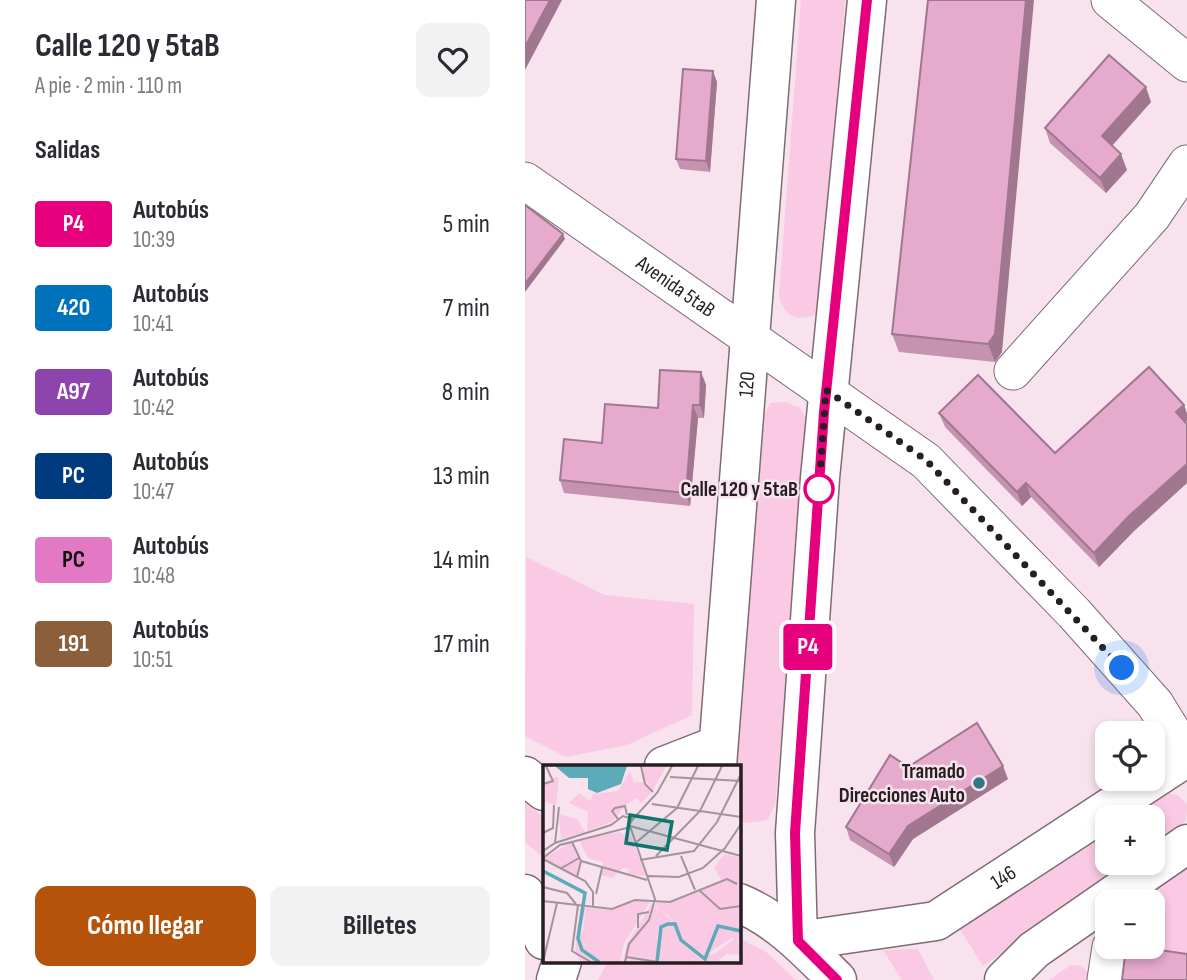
<!DOCTYPE html>
<html lang="es">
<meta charset="utf-8">
<style>
:root{--surface:#fff;--page:#f2f2f3;--text:#2b2b33;--muted:#7c7c81;--accent:#b45309}
body{margin:0;font-family:"Sofia Sans Condensed",sans-serif;background:var(--page);color:var(--text);height:100vh;display:flex;flex-direction:column;font-size:26px;white-space:nowrap}
*{box-sizing:border-box;margin:0}
p{font-size:23px;color:var(--muted)}
.icon{flex:none;width:38px;height:38px;fill:none;stroke:currentColor;stroke-width:2;stroke-linecap:round;stroke-linejoin:round}
.map{position:relative;flex:1;overflow:hidden}
.details{display:flex;flex-direction:column;background:var(--surface);width:525px}
.details>*{flex:none}
.badge{padding:0 14px;border-radius:5px;font-size:24px;line-height:46px}
.fabs{position:absolute;left:570px;top:721px;display:grid;gap:14px}
.fabs a{display:grid;place-items:center;width:70px;height:70px;border-radius:14px;background:var(--surface);box-shadow:0 4px 10px #0003;font-size:35px}
.you{position:absolute;width:35px;height:35px;margin:-18px;border:5px solid #fff;border-radius:50%;background:#1a73e8;box-shadow:0 0 0 10px #1a73e833}
.map>.badge{position:absolute;translate:-50% -50%;box-shadow:0 0 0 4px #fff}
h2{padding:0 35px;font-size:26px;line-height:63px}
.round{display:grid;place-items:center;flex:none;width:74px;height:74px;border-radius:14px;background:var(--page)}
.summary{display:flex;align-items:center;justify-content:space-between;height:119px;padding:0 35px}
h1{font-size:33px;font-weight:700;line-height:52px}
.primary-button{display:flex;gap:14px;margin-top:auto;padding:14px 35px}
.primary-button a{flex:1;height:80px;border-radius:14px;background:var(--accent);color:#fff;font-size:28px;font-weight:700;line-height:80px;text-align:center}
.primary-button a+a{background:var(--page);color:var(--text)}
ul{padding:0;list-style:none}
li{display:flex;align-items:center;gap:21px;height:84px;padding:0 35px}
li div{flex:1}
li b{display:block;font-size:26px}
li em{font-style:normal}
li .badge{min-width:77px;font-weight:700;text-align:center}
main{display:flex;flex:1;min-height:0}
.map>svg:first-child{display:block}
.green{fill:#fac9e4}
.lines{fill:none;stroke-linecap:round;stroke-linejoin:round}
.minor-casing{stroke:#7e6c75;stroke-width:39}
.major-casing{stroke:#7e6c75;stroke-width:41}
.highway-casing{stroke:#7e6c75;stroke-width:41}
.minor{stroke:#fff;stroke-width:37}
.major{stroke:#fff;stroke-width:38}
.highway{stroke:#fff;stroke-width:38}
.wall{fill:#c592af}
.shaded-wall{fill:#a0778f}
.building{fill:#e5aacc;stroke:#a0778f;stroke-width:2}
.line-casing{stroke:#fff;stroke-width:16}
.line{stroke:#e6007e;stroke-width:10}
.walk{stroke:#261e22;stroke-width:7;stroke-dasharray:0 12.6}
.stop-dot{fill:#fff;stroke:#e6007e;stroke-width:3.5}
.poi-dot{fill:#317884;stroke:#f7e2ed;stroke-width:2.5}
.labels{text-anchor:middle;stroke-width:5;stroke-linejoin:round;paint-order:stroke}
.street-label{font-size:21px;fill:#261e22;stroke:#f7e2ed}
.stop-label{font-size:21px;font-weight:bold;fill:#261e22;stroke:#f7e2ed;text-anchor:end}
.poi-label{font-size:21px;font-weight:bold;fill:#261e22;stroke:#f7e2ed;text-anchor:end}
.inset-river{fill:none;stroke:#5babb9;stroke-width:3.5}
.inset-road{fill:none;stroke:#a3949c;stroke-width:2}
.view{fill:#0f766e;fill-opacity:0.15;stroke:#0f766e;stroke-width:3.5}
.inset-edge{fill:none;stroke:#261e22;stroke-width:3.5}
</style>
<main>
<section class="details">
<div class="summary"><div><h1>Calle 120 y 5taB</h1><p>A pie · 2 min · 110 m</p></div><a class="round"><svg class="icon" aria-label="heart" viewBox="0 0 24 24"><path d="M12 20l-8-8c-3-5 5-10 8-4 3-6 11-1 8 4z"/></svg></a></div>
<h2>Salidas</h2>
<ul>
<li><span class="badge" style="background:#e6007e;color:#fff">P4</span><div><b>Autobús</b><p>10:39</p></div><em>5 min</em></li>
<li><span class="badge" style="background:#0072bc;color:#fff">420</span><div><b>Autobús</b><p>10:41</p></div><em>7 min</em></li>
<li><span class="badge" style="background:#8e44ad;color:#fff">A97</span><div><b>Autobús</b><p>10:42</p></div><em>8 min</em></li>
<li><span class="badge" style="background:#003b80;color:#fff">PC</span><div><b>Autobús</b><p>10:47</p></div><em>13 min</em></li>
<li><span class="badge" style="background:#e379c4;color:#111">PC</span><div><b>Autobús</b><p>10:48</p></div><em>14 min</em></li>
<li><span class="badge" style="background:#8b5e3c;color:#fff">191</span><div><b>Autobús</b><p>10:51</p></div><em>17 min</em></li>
</ul>
<div class="primary-button"><a>Cómo llegar</a><a>Billetes</a></div>
</section>
<div class="map">
<svg width="662" height="980" viewBox="0 0 662 980">
<rect width="100%" height="100%" fill="#f7e2ed"/>
<path class="green" d="M276,0H320L295,312C275,323 260,319 254,296Z
M260,402L275,408L284,424L250,805L242,820L221,823L214,819V766H208L238,415L246,403Z
M1,557L80,595L169,604L167,715L102,745L41,757L0,736Z
M642,792L654,796L662,804C662,834 652,835 628,851V817H603Z
M0,801L19,818V858L0,842Z
M583,830V863H610L458,966L433,926Z
M662,844V980L586,947H628V901H595Z
M214,938L240,951L271,980H73L83,961H214Z
M393,949L409,980H377L358,950Z
M546,965L557,966L564,973L563,980H524Z"/>
<g class="lines">
<defs>
<g id="minor">
<path d="M585,0L662,63"/>
<path id="s1" d="M0,181L401,461L549,613L630,704L662,756"/>
<path d="M488,371L627,216L662,164"/>
<path d="M581,980L586,947"/>
</g>
<g id="major">
<path id="s2" d="M342,0L295,478L270,833L273,941L411,921L662,757"/>
<path d="M139,766L193,745"/>
<path id="s3" d="M192,766L251,0"/>
<path d="M0,776L19,791"/>
<path d="M479,980L509,950L662,844"/>
</g>
<path id="highway" d="M0,894L19,940
M214,903C253,919 282,950 312,980
M31,980L37,961"/>
</defs>
<use href="#minor" class="minor-casing"/>
<use href="#major" class="major-casing"/>
<use href="#highway" class="highway-casing"/>
<use href="#minor" class="minor"/>
<use href="#major" class="major"/>
<use href="#highway" class="highway"/>
</g>
<path class="wall" d="M403,0L477,352L470,362L374,352L367,334Z
M192,82L185,172L155,169L151,159Z
M626,102L587,146L602,170L581,193L525,143L520,128Z
M176,372L181,385L179,418H173L165,506L39,493L35,480L77,443L133,408Z
M659,405L662,414V421L660,422L662,424V483L609,531L574,567L506,497L497,506L420,427L414,413L530,453Z
M383,767L483,779L388,839L369,867L325,840L321,827Z"/>
<path class="shaded-wall" d="M25,0H37L0,70V47Z
M501,0H509L477,352L470,362L463,344Z
M188,71L192,82L185,172L181,161Z
M621,87L626,102L582,151L577,136Z
M596,154L602,170L581,193L575,178Z
M38,234L40,239L0,292V284Z
M176,372L181,385L179,418L175,405Z
M168,405L173,418L165,506L161,493Z
M659,405L662,414V421L656,426L651,412Z
M662,464V483L609,531L574,567L569,553L604,516Z
M501,483L506,497L497,506L492,492Z
M478,766L483,779L388,839L369,867L364,854L383,826Z"/>
<path class="building" d="M0,0H25L0,47Z
M403,0H501L470,334L463,344L367,334Z
M584,55L621,87L577,136L596,154L575,178L520,128Z
M158,69L188,71L181,161L151,159Z
M0,205L38,234L0,284Z
M624,367L659,405L651,412L662,424V464L604,516L569,553L501,483L492,492L414,413L453,375L530,453Z
M135,370L176,372L175,405H168L161,493L35,480L39,439L77,443L80,404L133,408Z
M452,723L478,766L383,826L364,854L321,827L365,755L383,767Z
M601,947H614L662,954V980H597Z"/>
<g class="lines">
<defs>
<path id="line" d="M312,980L273,941L270,833L299,412L342,0"/>
</defs>
<use href="#line" class="line-casing"/>
<use href="#line" class="line"/>
<path class="walk" d="M294,489L301,390L401,460L597,668"/>
</g>
<circle class="stop-dot" cx="294" cy="489" r="14"/>
<circle class="poi-dot" cx="454" cy="783" r="7"/>
<g class="labels">
<g class="street-label">
<text dy="7" stroke="none"><textPath href="#s1" startOffset="184">Avenida 5taB</textPath></text>
<text dy="7" stroke="none"><textPath href="#s3" startOffset="383">120</textPath></text>
<text dy="7" stroke="none"><textPath href="#s2" startOffset="1164">146</textPath></text>
</g>
<g class="stop-label">
<text x="273" y="496">Calle 120 y 5taB</text>
</g>
<g class="poi-label">
<text x="440" y="778">Tramado<tspan x="440" dy="24">Direcciones Auto</tspan></text>
</g>
</g>
<g transform="translate(18 765)">
<rect width="198" height="198" fill="#f7e2ed"/>
<path d="M100,1H123L110,25L102,15ZM87,6L91,18L100,17L109,27L98,38L94,33L83,40L69,57L44,66L45,47L26,38L36,28L47,36L50,29L75,26ZM12,12L16,13L13,40L0,36V19ZM16,49L34,54L42,67L18,74ZM77,67L87,75V68L103,111L85,109L86,104L80,103L69,113L57,110L60,97L45,93L36,75ZM29,77L38,96L34,112L0,94ZM182,89L198,93V175L189,173L161,191L143,183V190L155,197L80,196L84,179L109,138L105,153L89,174L107,156L113,138L127,137L178,115L171,102ZM115,140L114,154L124,149L130,156L117,162L115,178L112,164L99,174L93,173ZM97,135L107,137L81,178L77,197H59L47,188L39,174L43,143L65,145Z" fill="#fac9e4" fill-rule="evenodd"/>
<path d="M113,140L116,156L119,148L130,156L117,162L112,179V164L99,175L93,173ZM37,143H43L38,164L41,180L59,197H38L32,188ZM194,172L198,190L183,189L174,197L148,196L143,190V183L161,191L171,189Z" fill="#fac9e4"/>
<path d="M12,1H84L78,19L54,28L45,24V13H26Z" fill="#5babb9"/>
<path class="inset-river" d="M0,106L42,128L35,173L39,185L56,197M114,197L118,162L125,159H132L138,175L162,194L175,161L198,166"/>
<path class="inset-road" d="M98,1L102,19L110,27M127,12L198,16M0,19L10,16L3,1M109,39L198,52M75,54L69,46L72,43L82,41L84,50M90,54L114,28L129,1M0,68L10,63L11,40M29,77L38,96L34,112M12,78L16,42M89,81L134,43L155,1M0,86L12,78L68,60L80,51L90,54L84,63L17,80L0,93M113,91L157,46L179,1M138,91L152,125M0,94L42,116L50,127V141M97,95L151,86L174,57L198,9M38,96L104,115M17,104L36,93M105,111L136,112L160,103L182,83L198,59M0,122L24,128L33,139M156,125L177,144L198,141M53,129L59,103M0,136L69,144L92,135L127,137L184,114L194,119M35,140L29,186L48,197M95,163V149L106,147M83,192L115,197M0,197L14,138M82,197L86,179L106,155L112,134L87,61L198,91"/>
<path class="view" d="M87,50L129,57L124,85L83,78Z"/>
<rect width="198" height="198" class="inset-edge"/>
</g>
</svg>
<div class="fabs">
<a><svg class="icon" aria-label="locate" viewBox="0 0 24 24"><circle cx="12" cy="12" r="6"/><path d="M12 2v4M12 18v4M2 12h4M18 12h4"/></svg></a>
<a>+</a>
<a>−</a>
</div>
<div class="you" style="left:597px;top:668px"></div>
<b class="badge" style="left:283px;top:647px;background:#e6007e;color:#fff">P4</b>
</div>
</main>
